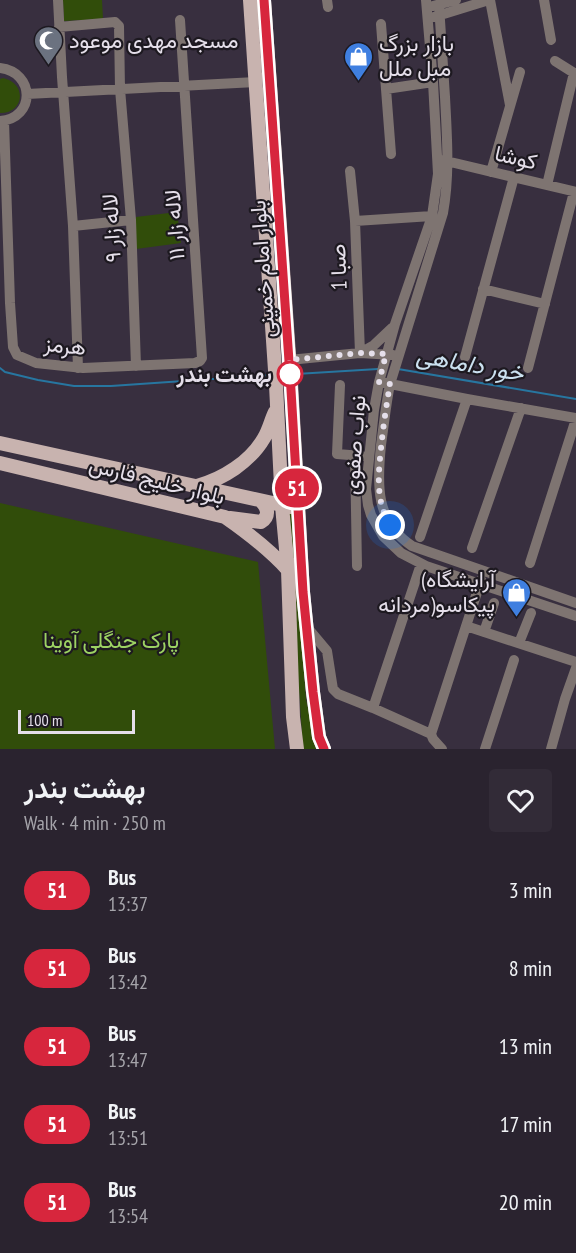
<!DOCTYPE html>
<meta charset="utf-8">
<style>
:root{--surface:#2a232f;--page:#322b37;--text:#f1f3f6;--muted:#a5a4aa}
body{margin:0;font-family:"PT Sans Narrow",Vazirmatn,sans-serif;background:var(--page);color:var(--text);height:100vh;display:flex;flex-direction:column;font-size:22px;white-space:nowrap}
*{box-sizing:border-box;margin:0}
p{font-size:20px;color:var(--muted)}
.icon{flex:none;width:33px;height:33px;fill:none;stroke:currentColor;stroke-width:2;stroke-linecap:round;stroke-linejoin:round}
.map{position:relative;height:749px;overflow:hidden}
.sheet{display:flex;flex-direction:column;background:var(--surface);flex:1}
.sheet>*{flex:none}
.badge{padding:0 12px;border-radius:20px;font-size:21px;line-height:39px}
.scale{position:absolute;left:18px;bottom:15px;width:117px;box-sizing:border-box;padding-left:6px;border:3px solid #e5dfea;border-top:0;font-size:16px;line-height:21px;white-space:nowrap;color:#e5dfea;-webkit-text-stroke:4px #1d1920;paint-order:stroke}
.you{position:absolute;width:30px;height:30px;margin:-15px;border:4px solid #fff;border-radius:50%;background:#1a73e8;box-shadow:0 0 0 9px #1a73e833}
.map>.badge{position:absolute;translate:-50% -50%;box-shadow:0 0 0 3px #fff}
.round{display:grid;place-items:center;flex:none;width:63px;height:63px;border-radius:6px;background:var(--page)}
.overview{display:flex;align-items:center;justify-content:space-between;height:102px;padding:0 24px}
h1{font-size:28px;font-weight:700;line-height:45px}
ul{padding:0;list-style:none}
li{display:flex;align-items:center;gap:18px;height:78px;padding:0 24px}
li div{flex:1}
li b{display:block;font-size:22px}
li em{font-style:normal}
li .badge{min-width:66px;font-weight:700;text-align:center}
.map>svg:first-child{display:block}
.green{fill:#314d0a}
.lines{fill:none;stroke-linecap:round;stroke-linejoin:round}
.stream{stroke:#2776a0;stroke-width:2}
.minor{stroke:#7e7471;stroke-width:10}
.major{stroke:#c8b3af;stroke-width:14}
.line-casing{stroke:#fff;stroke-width:14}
.line{stroke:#d7263d;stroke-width:9}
.walk{stroke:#e5dfea;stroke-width:6;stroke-dasharray:0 10.8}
.stop-dot{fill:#fff;stroke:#d7263d;stroke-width:3}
.labels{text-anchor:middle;stroke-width:4.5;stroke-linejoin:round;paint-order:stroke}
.poi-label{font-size:22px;fill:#e5dfea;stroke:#1d1920;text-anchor:start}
.street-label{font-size:22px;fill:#e5dfea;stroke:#1d1920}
.stop-label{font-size:22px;font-weight:bold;fill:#e5dfea;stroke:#1d1920;text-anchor:end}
.park-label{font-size:22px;fill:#9dd363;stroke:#1d1920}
.water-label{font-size:24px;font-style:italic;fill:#cbe1f0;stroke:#1d1920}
</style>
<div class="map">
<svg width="576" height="749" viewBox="0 0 576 749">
<rect width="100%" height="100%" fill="#382f3f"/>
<path class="green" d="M63,0H102L103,19L64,21Z
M3,78C27,83 25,113 0,113V79Z
M177,212L181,243L136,249V217Z
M0,503L258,562L275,749H0Z
M287,512L292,514L306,699L317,749H303Z"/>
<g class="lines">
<path class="stream" d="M0,368L5,372L38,380L74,386H111L270,375
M398,369L576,399
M296,374L378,369"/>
<path class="minor" d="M58,0L62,77L73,226L78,368
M327,0L328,7
M426,0L433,82L438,174L432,216L395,324L379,382L374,410L366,489L368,505L371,515L383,536L401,553L426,566L576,616
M490,0L510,105
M544,0L551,40
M439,5C441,36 443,66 445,97C447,137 450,174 443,213L390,384C386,404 384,424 381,445C377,484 375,521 412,546L576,603
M433,6L456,0
M434,17L489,0
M381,24L391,154
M59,27L115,22L119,26L120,89L131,220L136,366
M555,61L574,73H576
M0,68C35,72 36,118 0,121
M386,89L433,82
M27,94L256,82
M4,121L10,303L13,347L17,355L36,363L83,368L195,363L200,361L202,358L180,20
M442,160L576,192
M350,171L355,221
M491,172L520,72
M547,185L574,73
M73,226L131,220
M483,289L545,304
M392,328L374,345L360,353L355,221L432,216
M465,357L514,177
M289,360L360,353L393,355
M528,368L574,192
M385,383L467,399L576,418
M340,385L337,454L362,456
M355,455L357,566
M420,537L467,399
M472,548L521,408
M530,563L576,419
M306,626L327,651L332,683L333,689L338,694L373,708L431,734L433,739L442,749
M466,626L576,662
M484,632L494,603
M519,643L531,613
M373,708L421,564
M431,734L481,580
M485,749L514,660
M551,749L565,699L576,668"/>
<path class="major" d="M250,0L276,385L282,506L288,570L293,717L297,749
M264,0L291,383L303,592L313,692L319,737L324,749
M0,443L291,507
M0,463L225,517C248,533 269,549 288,570
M197,486C223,479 250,462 264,438C269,430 271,420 275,412
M230,518L261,522C270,516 268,508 261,501"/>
</g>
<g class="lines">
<defs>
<path id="line" d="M264,0L291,390L303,592L313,692L319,737L324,749"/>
</defs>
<use href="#line" class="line-casing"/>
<use href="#line" class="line"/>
<path class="walk" d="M290,374L289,360L360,353L386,354L379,382L390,384C387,402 384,421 382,439C379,468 374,499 390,525"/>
</g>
<defs>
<symbol id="mosque-pin" viewBox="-11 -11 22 30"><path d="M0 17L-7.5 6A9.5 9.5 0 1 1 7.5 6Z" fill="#6b7280" stroke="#1d1920"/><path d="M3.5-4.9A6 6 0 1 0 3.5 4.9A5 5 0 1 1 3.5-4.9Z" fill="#fff"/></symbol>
<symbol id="shop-pin" viewBox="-11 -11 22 30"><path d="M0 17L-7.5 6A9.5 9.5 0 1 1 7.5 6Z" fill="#3f7fe0" stroke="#1d1920"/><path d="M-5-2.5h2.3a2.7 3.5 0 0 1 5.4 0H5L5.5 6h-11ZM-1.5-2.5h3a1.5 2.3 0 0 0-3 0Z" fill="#fff"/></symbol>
</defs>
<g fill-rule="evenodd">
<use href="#mosque-pin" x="32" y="24" width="33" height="45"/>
<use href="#shop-pin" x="342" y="40" width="33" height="45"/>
<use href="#shop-pin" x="500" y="576" width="33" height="45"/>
</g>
<circle class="stop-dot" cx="290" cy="374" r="12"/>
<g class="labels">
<g class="poi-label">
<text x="69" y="48">مسجد مهدی موعود</text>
<text x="379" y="51">بازار بزرگ<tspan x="379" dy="25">مبل ملل</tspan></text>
<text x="495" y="587" text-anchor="end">(آرایشگاه<tspan x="495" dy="25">پیکاسو(مردانه</tspan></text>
</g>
<g class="street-label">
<text transform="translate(516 157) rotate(13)" y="8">کوشا</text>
<text transform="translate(174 225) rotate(-94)" y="8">لاله زار ۱۱</text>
<text transform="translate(111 228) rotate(-93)" y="8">لاله زار ۹</text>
<text transform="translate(338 267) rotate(-92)" y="8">صبا 1</text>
<text transform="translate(262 269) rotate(-94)" y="8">بلوار امام خمینی</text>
<text transform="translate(65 345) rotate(6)" y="8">هرمز</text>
<text transform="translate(354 445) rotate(-86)" y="8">نواب صفوی</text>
<text transform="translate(157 480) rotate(14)" y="8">بلوار خلیج فارس</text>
</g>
<g class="stop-label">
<text x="272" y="382">بهشت بندر</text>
</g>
<g class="park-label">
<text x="111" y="648">پارک جنگلی آوینا</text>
</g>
<g class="water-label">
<text transform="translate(470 364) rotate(10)" y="8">خور داماهی</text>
</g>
</g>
</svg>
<div class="scale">100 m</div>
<div class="you" style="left:390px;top:525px"></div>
<b class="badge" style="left:297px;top:488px;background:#d7263d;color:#fff">51</b>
</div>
<section class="sheet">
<div class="overview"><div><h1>بهشت بندر</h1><p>Walk · 4 min · 250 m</p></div><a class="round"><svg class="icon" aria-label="heart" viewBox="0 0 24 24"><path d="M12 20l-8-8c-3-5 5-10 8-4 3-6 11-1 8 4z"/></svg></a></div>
<ul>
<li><span class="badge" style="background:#d7263d;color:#fff">51</span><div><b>Bus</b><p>13:37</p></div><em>3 min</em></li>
<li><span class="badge" style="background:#d7263d;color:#fff">51</span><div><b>Bus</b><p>13:42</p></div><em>8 min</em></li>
<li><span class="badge" style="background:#d7263d;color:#fff">51</span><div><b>Bus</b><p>13:47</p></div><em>13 min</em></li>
<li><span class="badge" style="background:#d7263d;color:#fff">51</span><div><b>Bus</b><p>13:51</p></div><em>17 min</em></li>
<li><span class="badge" style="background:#d7263d;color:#fff">51</span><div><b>Bus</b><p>13:54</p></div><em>20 min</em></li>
</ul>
</section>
